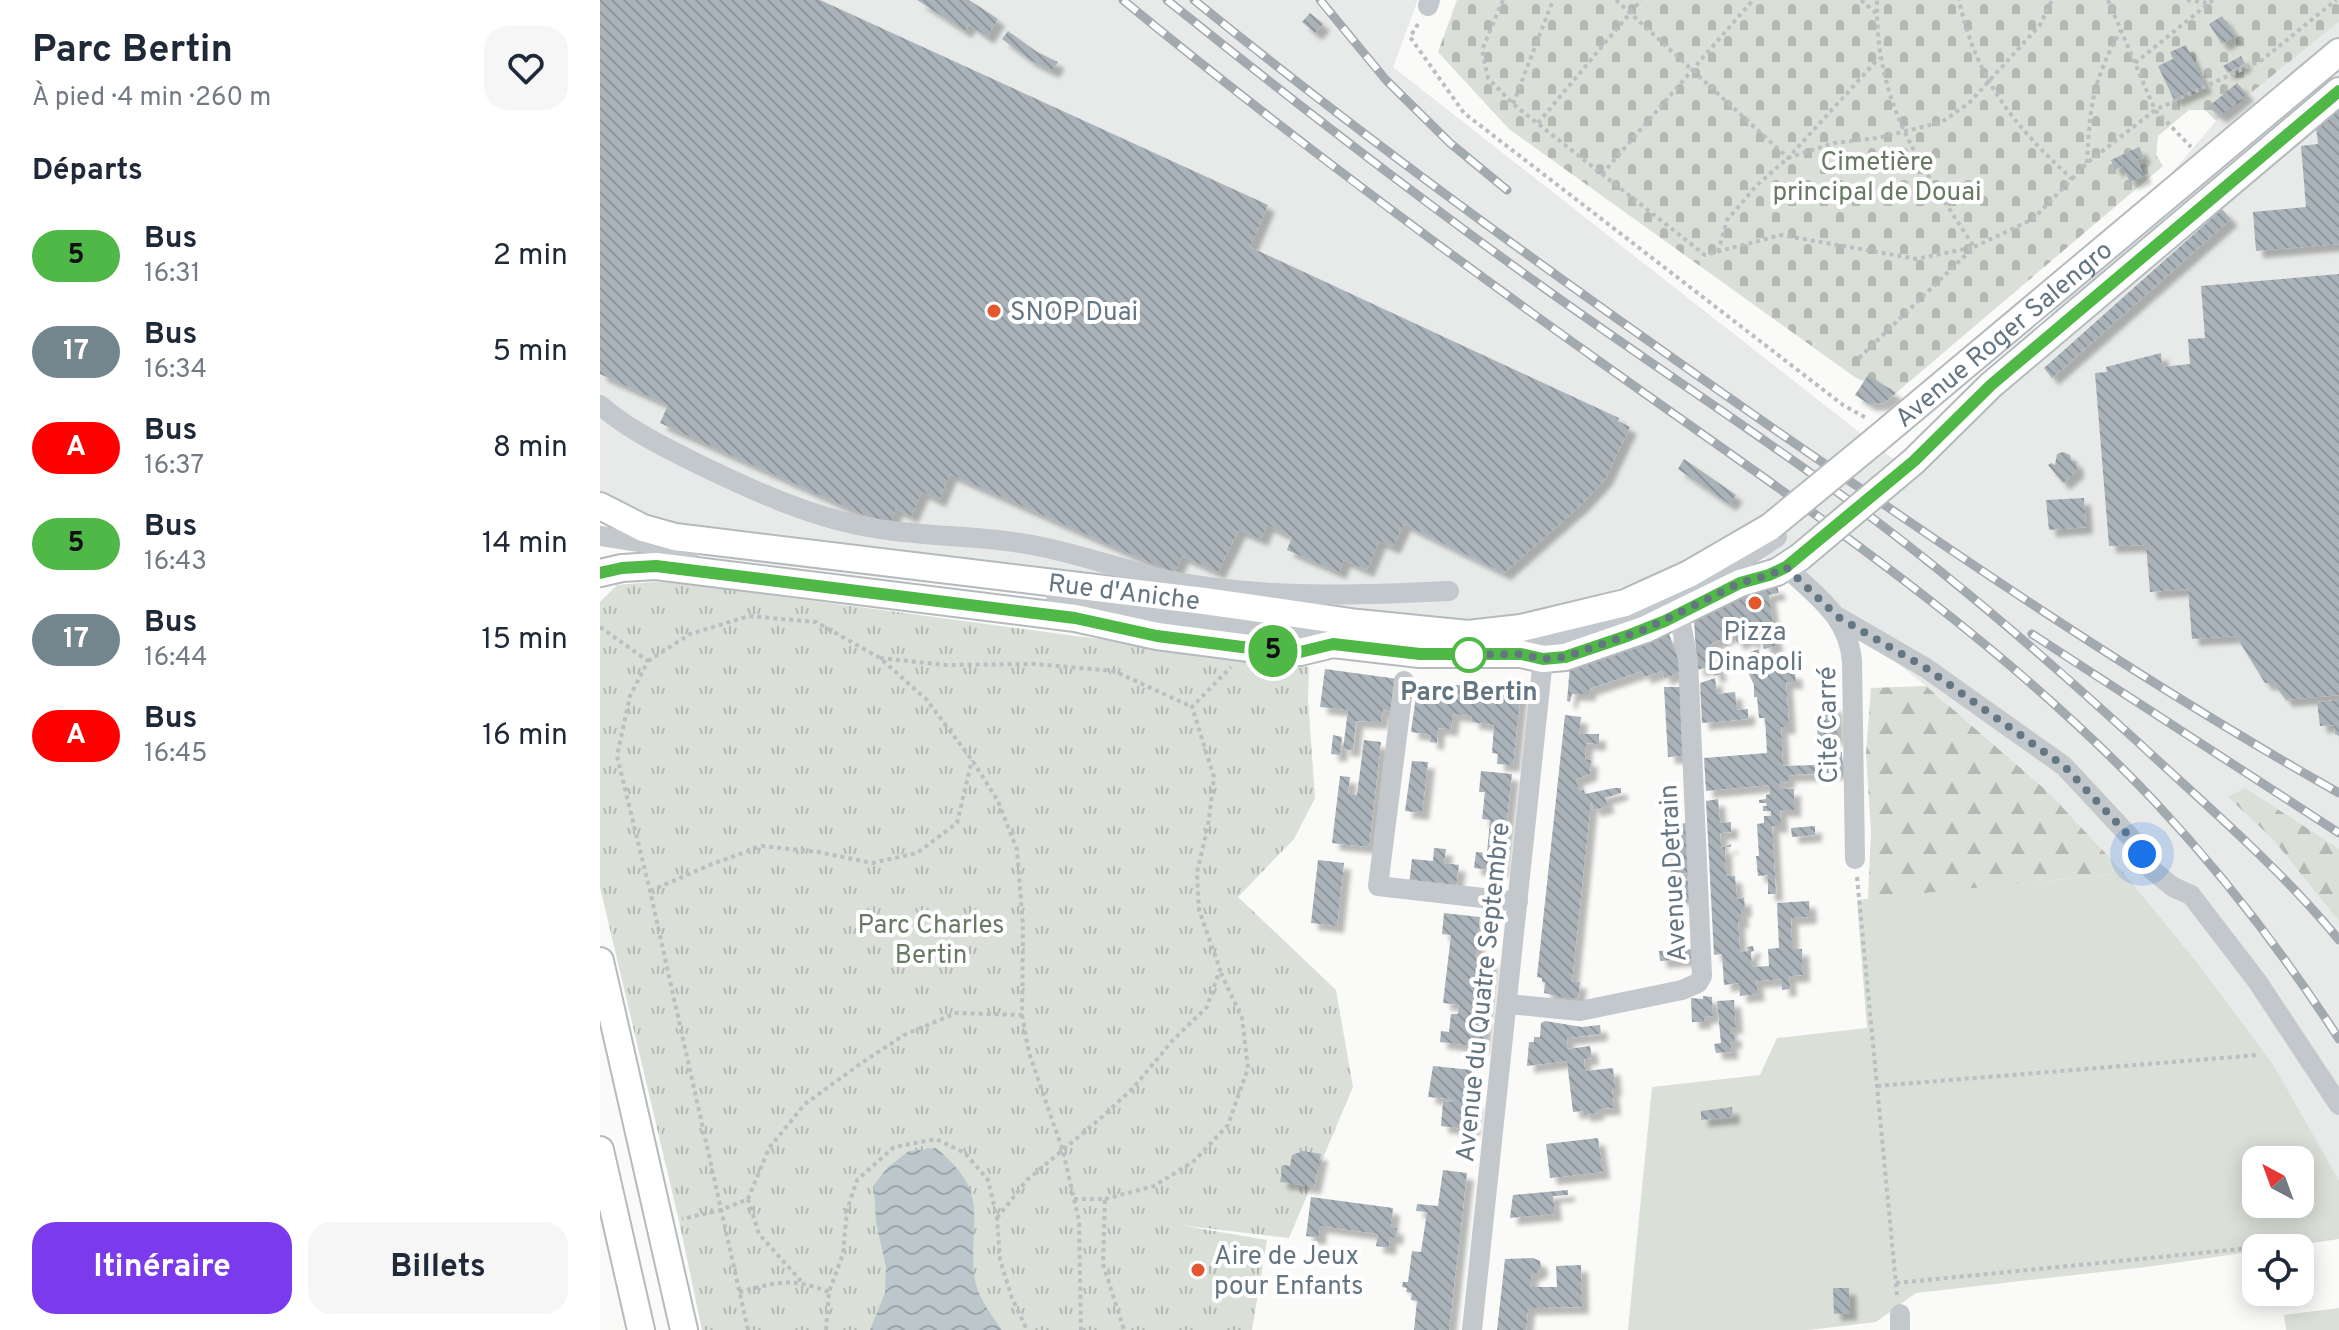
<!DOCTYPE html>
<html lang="fr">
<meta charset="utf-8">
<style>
:root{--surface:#fff;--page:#f6f6f7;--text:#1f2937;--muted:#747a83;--accent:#7c3aed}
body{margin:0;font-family:Overpass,sans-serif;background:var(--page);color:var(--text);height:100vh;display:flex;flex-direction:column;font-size:30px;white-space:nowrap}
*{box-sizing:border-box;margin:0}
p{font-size:26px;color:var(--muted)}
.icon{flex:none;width:44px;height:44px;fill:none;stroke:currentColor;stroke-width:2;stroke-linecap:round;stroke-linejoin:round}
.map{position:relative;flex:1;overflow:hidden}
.drawer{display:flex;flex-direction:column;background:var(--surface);width:600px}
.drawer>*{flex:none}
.badge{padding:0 16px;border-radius:26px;font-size:28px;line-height:52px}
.needle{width:52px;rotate:319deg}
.tools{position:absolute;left:1642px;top:1146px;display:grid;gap:16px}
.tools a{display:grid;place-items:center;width:72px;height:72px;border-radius:16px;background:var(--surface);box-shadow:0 4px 20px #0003;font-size:40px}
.you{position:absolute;width:40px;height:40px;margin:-20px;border:6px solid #fff;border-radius:50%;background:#1a73e8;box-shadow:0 0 0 12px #1a73e833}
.map>.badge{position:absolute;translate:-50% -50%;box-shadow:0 0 0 4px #fff}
h2{padding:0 32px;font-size:30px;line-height:72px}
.round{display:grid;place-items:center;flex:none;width:84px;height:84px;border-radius:24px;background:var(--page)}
.overview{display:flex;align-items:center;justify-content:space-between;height:136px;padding:0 32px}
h1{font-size:38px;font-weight:700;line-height:60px}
.action{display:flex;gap:16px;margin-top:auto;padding:16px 32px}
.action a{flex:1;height:92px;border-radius:24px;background:var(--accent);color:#fff;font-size:32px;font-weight:700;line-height:92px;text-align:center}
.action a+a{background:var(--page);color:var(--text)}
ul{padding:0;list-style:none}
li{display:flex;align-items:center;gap:24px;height:96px;padding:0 32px}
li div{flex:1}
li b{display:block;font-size:30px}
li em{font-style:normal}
li .badge{min-width:88px;font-weight:700;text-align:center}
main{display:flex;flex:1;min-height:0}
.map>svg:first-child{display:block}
.built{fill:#e8e9e9}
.grass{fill:url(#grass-tufts)}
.forest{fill:url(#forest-firs)}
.cemetery{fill:url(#cemetery-stones)}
.garden{fill:#dadfd7;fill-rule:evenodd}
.water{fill:url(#water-waves)}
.building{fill:url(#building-back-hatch);filter:url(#shadow)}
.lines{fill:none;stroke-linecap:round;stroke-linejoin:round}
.major-casing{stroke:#b5babe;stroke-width:30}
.path{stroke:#bbbfc2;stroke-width:4;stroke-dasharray:4 4;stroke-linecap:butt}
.minor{stroke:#c3c8cc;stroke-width:20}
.major{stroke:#fff;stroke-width:26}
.rail-casing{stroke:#a2aab0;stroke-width:9}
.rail{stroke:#fff;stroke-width:6;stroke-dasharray:18;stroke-linecap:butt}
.major-bridge-casing{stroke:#b5babe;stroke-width:30;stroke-linecap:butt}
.major-bridge{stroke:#fff;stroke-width:26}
.line-casing{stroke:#fff;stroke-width:18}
.line{stroke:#50b847;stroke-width:12}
.walk{stroke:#657683;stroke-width:8;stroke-dasharray:0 14.4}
.poi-dot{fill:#e4572e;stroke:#fff;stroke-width:3}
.stop-dot{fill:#fff;stroke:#50b847;stroke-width:4}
.labels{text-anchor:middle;stroke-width:8;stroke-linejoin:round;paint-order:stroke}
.park-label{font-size:26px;fill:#687a64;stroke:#fff}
.poi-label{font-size:26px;fill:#657683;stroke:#fff;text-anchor:start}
.street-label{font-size:26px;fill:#657683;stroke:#fff}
.stop-label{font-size:26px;font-weight:bold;fill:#657683;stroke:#fff}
</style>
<main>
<section class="drawer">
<div class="overview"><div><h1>Parc Bertin</h1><p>À pied · 4 min · 260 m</p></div><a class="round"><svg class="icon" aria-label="heart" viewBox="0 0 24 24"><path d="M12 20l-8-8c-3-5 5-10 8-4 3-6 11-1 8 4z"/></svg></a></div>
<h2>Départs</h2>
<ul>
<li><span class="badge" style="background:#50b847;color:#111">5</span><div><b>Bus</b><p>16:31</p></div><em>2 min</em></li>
<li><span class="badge" style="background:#73868d;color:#fff">17</span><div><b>Bus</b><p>16:34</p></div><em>5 min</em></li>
<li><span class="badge" style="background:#fe0000;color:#fff">A</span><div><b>Bus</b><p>16:37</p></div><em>8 min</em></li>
<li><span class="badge" style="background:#50b847;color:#111">5</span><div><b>Bus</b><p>16:43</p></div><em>14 min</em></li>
<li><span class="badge" style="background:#73868d;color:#fff">17</span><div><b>Bus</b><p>16:44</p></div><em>15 min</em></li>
<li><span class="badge" style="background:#fe0000;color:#fff">A</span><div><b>Bus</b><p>16:45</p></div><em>16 min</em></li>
</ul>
<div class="action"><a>Itinéraire</a><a>Billets</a></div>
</section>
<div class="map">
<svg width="1739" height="1330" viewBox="0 0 1739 1330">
<defs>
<pattern id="grass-tufts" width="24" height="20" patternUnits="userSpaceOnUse" patternTransform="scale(2)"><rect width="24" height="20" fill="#dadfd7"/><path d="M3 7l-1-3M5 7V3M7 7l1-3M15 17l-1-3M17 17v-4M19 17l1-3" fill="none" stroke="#b4b9b4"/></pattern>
<pattern id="forest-firs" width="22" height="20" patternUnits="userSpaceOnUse" patternTransform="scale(2)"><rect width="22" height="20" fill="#dadfd7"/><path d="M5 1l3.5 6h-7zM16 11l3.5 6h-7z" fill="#b4b9b4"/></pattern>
<pattern id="cemetery-stones" width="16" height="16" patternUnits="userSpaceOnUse" patternTransform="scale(2)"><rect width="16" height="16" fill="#dadfd7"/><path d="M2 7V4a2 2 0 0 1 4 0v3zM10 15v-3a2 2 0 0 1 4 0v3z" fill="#b4b9b4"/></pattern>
<pattern id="water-waves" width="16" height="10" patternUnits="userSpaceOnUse" patternTransform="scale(2)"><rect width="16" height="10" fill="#bbc7cb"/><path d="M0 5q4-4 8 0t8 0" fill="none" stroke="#9ca6aa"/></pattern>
<pattern id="building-back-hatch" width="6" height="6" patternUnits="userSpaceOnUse" patternTransform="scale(2)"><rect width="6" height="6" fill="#aab3b9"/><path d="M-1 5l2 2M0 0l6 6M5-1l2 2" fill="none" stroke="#8e969c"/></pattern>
<filter id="shadow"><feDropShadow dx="7" dy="7" stdDeviation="2" flood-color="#0004"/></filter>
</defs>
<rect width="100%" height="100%" fill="#fafaf8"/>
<path class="built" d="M0,0H818L793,67L1314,475L1616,121L1739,22V1187L1596,961L1524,873L1448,792L1326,686L1143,541L956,612L858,626L75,527L0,501Z"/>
<path class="grass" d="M64,581L709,667L708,700L715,798L694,839L638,897L736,990L753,1087L689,1238L579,1225L667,1240L652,1330H102L79,1221L0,887V602L17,585Z"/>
<path class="forest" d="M1326,686L1448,792L1524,873L1268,899L1271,832L1266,753L1271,688Z
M1645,788L1739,849V921L1673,839L1628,797Z"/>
<path class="cemetery" d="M857,0H1739V22L1616,121L1605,110H1589L1558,136L1556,155L1563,166L1296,393L1256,378L909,129L838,52Z"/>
<path class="garden" d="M1524,873L1596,961L1674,1066L1739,1181V1239L1677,1248H1656V1251L1554,1266L1316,1293L1276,1322L1209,1330H1028L1052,1087L1160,1075L1177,1038L1267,1028L1257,900ZM1656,1160H1700V1204H1656Z
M1739,1308V1330H1686L1684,1315Z"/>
<path class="water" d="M336,1148C391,1194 369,1214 374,1274C376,1295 390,1313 402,1330H270L285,1293L286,1267L276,1222L274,1185L287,1168L309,1151Z"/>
<path class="building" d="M0,0H220L668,205L650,247L1019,418L1018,421L1030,427L1005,479L982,504L904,573L804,524L793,547L779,541L767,570L744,560L739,572L687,550L692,537L667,525L661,539L639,530L618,572L582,556L574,573L350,474L339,500L322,492L311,516L296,509L289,526L60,423L68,405L0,374Z
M317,0H369L398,19L387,37L369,24L365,31Z
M710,13L723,24L715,33L702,22Z
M1622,16L1635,36L1622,44L1609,24Z
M408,31L437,52L458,62L452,71L430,60L402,39Z
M1586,45L1605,86L1574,100L1558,66L1573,59L1570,52Z
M1641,56L1645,64L1628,73L1623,66Z
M1637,83L1647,94L1620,116L1608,107Z
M1739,107V244L1656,251L1653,212L1706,207L1701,146L1718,144L1716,126Z
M1539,147L1544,157L1537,160L1544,176L1530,182L1522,166L1515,170L1511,160Z
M1622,209L1631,219L1452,378L1444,368Z
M1739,274V695L1686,700L1673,683H1665L1636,636L1592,639L1588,589L1550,592L1546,545L1509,546L1495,373L1507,372L1506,367L1561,353L1562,367L1590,364L1588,339L1605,338L1601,286Z
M1268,375L1296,393L1284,403L1269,404L1255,395Z
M1463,452L1470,455L1472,461H1476L1477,471L1463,483L1448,465L1451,463L1455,465L1457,454Z
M1084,459L1136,495L1129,504L1078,469Z
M1484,498L1486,527L1449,530L1446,500Z
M1177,586L1179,593L1169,595L1176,646L1164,649L1159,630L1151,631L1155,640L1150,642L1149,638L1137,643L1133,634L1111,644L1120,674L1114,676L1111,666L1097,670L1094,619L1135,596Z
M1069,634L1079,661V673L1064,678L1062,671L1044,677L1042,671L989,689V694H972L970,702L967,701L970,666Z
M1159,649L1161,667L1177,665L1178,673L1195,672L1196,682H1186L1189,727H1181L1183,766L1215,765V774L1188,775V782L1179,783V789H1194V810H1180L1181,826H1172L1176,894H1168V875L1158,876L1156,856H1159L1157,824L1164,823V816H1171V811H1163V806H1167L1166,803H1159V800L1166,799V795L1170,794L1169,785L1106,791L1104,758L1167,753L1165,718H1159L1157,697H1154V685L1148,672L1156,669L1150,652Z
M725,669L798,679L795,712L783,710L781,722L756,721L753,750L743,749L748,710L720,707Z
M1115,678L1117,694L1135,692L1137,710L1148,709V719L1102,723L1100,683Z
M818,682L836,685H916L921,690L913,765L897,764L898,754L892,753L894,725L872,722V716L853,714L851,729L838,728L837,743L830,742L831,735L811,732Z
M1064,687H1080L1084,756L1068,757Z
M1739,700V736L1735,734L1734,725L1720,726L1717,702Z
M1235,705L1237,738L1218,740L1217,728H1220L1219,721H1224L1223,706Z
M965,715L981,717L979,734H999V744L986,743L985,759L991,760L990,774L976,779L979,791L984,790L985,794L1014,788H1021V793L1005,798L1008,806L994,810L991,802L972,981L980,982L978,998L967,999L944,993L945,982H942V978L937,977Z
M733,735L742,737L740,755L731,754Z
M764,740L781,742L769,847L732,843L740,776L750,777L748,794L757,795Z
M1242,752L1243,772L1226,773L1229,758L1233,757V753Z
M812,761L828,762L822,813L805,811Z
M881,771L912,774L901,871L874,868L876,852L887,853L890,820L882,819L885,792H879Z
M1118,799L1120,823L1131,822V832L1120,833L1121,848L1131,844V847H1125L1126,876H1135L1137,899L1144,898L1145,910H1141L1142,921H1138L1140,952L1148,951L1147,947L1153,946L1154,951L1151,952L1152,967L1169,966L1168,949L1179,948L1177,903L1209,901L1210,917L1191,918L1192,949H1202L1203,975L1189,976L1190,989L1182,990V979L1156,981L1158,994L1140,996L1139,983L1124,985L1122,954L1114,955L1106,801Z
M1087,823L1089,873L1071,874L1067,825Z
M1215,826V835L1192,837L1191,828Z
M834,848L846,849L844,863L859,865L856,886L809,885L812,859L833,861Z
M718,860L744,863L737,926L711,923Z
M1090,880L1091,898H1072L1071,881Z
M844,913L880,917L876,959L891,961L882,1047L840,1042L841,1031L849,1032L851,1014H858L859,1005L843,1003L851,935L842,934Z
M1093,949L1094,959L1060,961L1059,951Z
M1103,996L1112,997L1113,1016L1104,1017V1022H1092L1091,998L1103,999Z
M1134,1000L1136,1027H1130V1034L1134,1033L1135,1042H1130L1132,1052L1116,1053L1114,1044L1121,1043L1117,1001Z
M945,1021L982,1027L1000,1025L1001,1034L967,1038L968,1049L990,1046L992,1058L984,1059L985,1071L1013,1068L1015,1089H1012L1014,1108L997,1109V1113L984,1115L983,1111L973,1112L967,1061L927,1066L929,1042H934V1037H940L941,1023Z
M833,1066L872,1070L868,1100L876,1101L872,1130L841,1126L843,1101L851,1102L852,1099L828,1097Z
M1132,1107L1133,1117L1101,1120V1111Z
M998,1138L1003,1172L950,1178L946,1144Z
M703,1151L721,1154L714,1187L680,1182L683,1165L690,1166L692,1155Z
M843,1170L867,1173L849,1330H814L817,1301L811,1300L812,1293L806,1292L807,1288L802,1287L803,1282H808L812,1251L821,1252L827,1212L816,1211L817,1204L838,1206Z
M968,1190V1195L953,1196L955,1214L910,1218L913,1195Z
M711,1197L793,1208L791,1227L797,1228L796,1238L790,1237L789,1248L776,1246L778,1234L720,1226L719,1238L706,1236Z
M905,1259L933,1258L940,1261L941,1268L937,1273H932L930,1287H957L956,1266L981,1265L982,1307L928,1308L926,1330H897Z
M1233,1288H1249L1250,1313L1234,1314Z"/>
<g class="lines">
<defs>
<g id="major">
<path id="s1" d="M1276,440L1739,52"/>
<path d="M1314,461L1391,385L1739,91"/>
<path id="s2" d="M0,506L43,528L75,537L604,601L758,623L868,634L921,628L1025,603L1089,574L1170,527"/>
<path d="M0,573L22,568L56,566L475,618L557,636L673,651L700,652L733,644L820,654H921L943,659L965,657L1046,629L1140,583L1177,572L1200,557"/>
<path d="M0,961L84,1330"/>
<path d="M0,1150L41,1330"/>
</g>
</defs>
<use href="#major" class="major-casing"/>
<path class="path" d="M903,0L882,50L888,78L913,104L1105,255L1181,235L1317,259L1374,247C1320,163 1275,105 1277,0
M1016,0L1188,158L1279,58
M1261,0L1277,14
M1508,0L1555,110L1591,147
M1587,0L1608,3
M818,24L810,37L864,113L1243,405L1268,419
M1535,63L1613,0
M913,104L953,0
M938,123L1041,0
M1487,163C1490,105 1492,82 1521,30
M1002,174L1153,0
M1472,179L1487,163L1555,110L1662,60L1736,0
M1118,252L1127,220L1157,185L1188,158L1234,143L1278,138L1342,122L1369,103L1440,25L1452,0
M1259,358L1374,247L1433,219L1472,179C1414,126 1376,79 1359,0
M0,627L48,661L30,696L17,756L50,891L148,1330
M280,658L345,665L435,664L514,671L592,707
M48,661L90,634L149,616L216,622L280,658L326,699L372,760L398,801L417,850L423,927L422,1015L356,1013L304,1035L260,1064L205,1104L169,1148L148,1199L121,1210L82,1219
M1257,877L1297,1295
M50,891L112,864L162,846L218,852L272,863L317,853L357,823L372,760
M422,1015L429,1053L463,1151L479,1221L481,1330
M1277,1086L1658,1055
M148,1199L159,1234L201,1281
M474,1199H505L503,1264L524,1330
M505,1199L554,1186L594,1161L628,1125L648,1068L642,1018L620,971
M397,1218L427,1180L502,1117L534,1087L573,1040L607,1007L620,969L599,910L597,872L608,826L614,777L592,707L631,667
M1296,1283L1671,1246
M139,1292C179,1282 190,1277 229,1292
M226,1330L229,1292L243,1254L247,1210L257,1180L294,1147L336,1139L365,1153L388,1180L397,1218L400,1260L412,1298L427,1330"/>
<path class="minor" d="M828,6L830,0
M0,405C29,430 64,447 98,464C154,491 212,518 274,528C329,538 388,535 442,547C496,558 547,579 601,586C684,598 766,595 849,591
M0,536L90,550
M1186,567C1217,597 1248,616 1252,661L1255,859
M456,596L597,621L677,630L753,634
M1238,617L1326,668L1464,766L1532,839L1552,870L1573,887L1591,895L1657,981L1739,1105
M896,643C991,641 1100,591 1177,537
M804,681L778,886L918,902
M908,1004L980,1011L1082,990L1098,983L1102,976L1088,660L1079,614
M1300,1314V1330
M872,1330L943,659"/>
<use href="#major" class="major"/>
<defs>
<path id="rail" d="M523,0C677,127 836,245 999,361C1191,498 1393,630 1556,803C1624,876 1685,955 1739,1039
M567,0C689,98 813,194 940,285C1040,357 1144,424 1244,497C1348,573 1445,657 1540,744C1608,807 1680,868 1739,940
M594,0C781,152 976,291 1174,429C1358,556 1544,683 1739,793
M720,0L786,80L850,143L907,190
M1432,634L1739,833"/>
</defs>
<use href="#rail" class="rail-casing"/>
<use href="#rail" class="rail"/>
<defs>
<path id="major-bridge" d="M1170,527L1276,440
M1200,557L1314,461"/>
</defs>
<use href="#major-bridge" class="major-bridge-casing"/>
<use href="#major-bridge" class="major-bridge"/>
</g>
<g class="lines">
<defs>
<path id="line" d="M0,573L22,568L56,566L475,618L557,636L673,651L700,652L733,644L820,654H921L943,659L965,657L1027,636L1065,621L1140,583L1169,575L1186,567L1314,461L1391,385L1739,91"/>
</defs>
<use href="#line" class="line-casing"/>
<use href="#line" class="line"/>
<path class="walk" d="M869,655H865L921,654L943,659L965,657L1046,629L1140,583L1169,575L1186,567L1238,617L1326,668L1464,766L1532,839L1542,854"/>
</g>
<g class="poi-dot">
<circle cx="394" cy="311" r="8"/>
<circle cx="1155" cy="603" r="8"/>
<circle cx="598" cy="1270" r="8"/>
</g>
<circle class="stop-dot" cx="869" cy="655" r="16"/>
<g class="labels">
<g class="park-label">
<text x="1277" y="170">Cimetière<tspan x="1277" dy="30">principal de Douai</tspan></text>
<text x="331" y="933">Parc Charles<tspan x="331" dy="30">Bertin</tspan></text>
</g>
<g class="poi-label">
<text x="410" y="320">SNOP Duai</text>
<text x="1155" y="640" text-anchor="middle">Pizza<tspan x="1155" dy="30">Dinapoli</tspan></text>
<text x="614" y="1264">Aire de Jeux<tspan x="614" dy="30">pour Enfants</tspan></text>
</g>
<g class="street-label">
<text dy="9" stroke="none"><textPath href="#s1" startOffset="166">Avenue Roger Salengro</textPath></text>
<text dy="9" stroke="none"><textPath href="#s2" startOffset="534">Rue d'Aniche</textPath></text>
<text transform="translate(1227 725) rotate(-91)" y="9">Cité Carré</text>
<text transform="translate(1072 873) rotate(-93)" y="9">Avenue Detrain</text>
<text transform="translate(882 992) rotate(-84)" y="9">Avenue du Quatre Septembre</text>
</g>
<g class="stop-label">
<text x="869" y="700">Parc Bertin</text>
</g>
</g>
</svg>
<div class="tools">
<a><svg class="needle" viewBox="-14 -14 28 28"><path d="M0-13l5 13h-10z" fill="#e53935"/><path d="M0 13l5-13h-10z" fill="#747a83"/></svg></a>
<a><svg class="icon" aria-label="locate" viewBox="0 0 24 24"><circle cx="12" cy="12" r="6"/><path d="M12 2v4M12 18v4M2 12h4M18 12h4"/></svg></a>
</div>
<div class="you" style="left:1542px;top:854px"></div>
<b class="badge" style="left:673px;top:651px;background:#50b847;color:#111">5</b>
</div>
</main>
